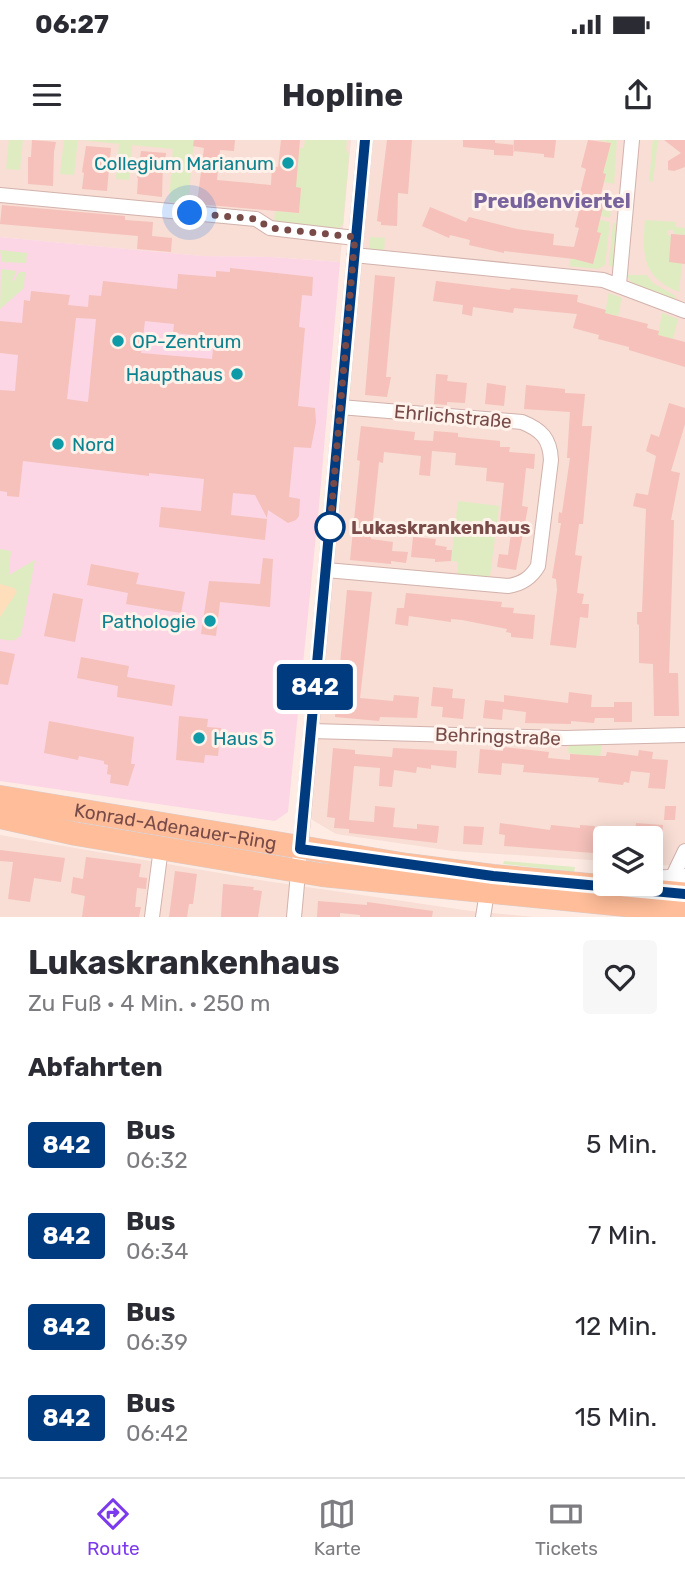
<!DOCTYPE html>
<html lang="de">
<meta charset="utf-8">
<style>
:root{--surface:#fff;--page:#f7f7f7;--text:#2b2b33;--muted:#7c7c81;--line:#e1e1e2;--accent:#7c3aed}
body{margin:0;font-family:Rubik,sans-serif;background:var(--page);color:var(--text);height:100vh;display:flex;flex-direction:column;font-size:26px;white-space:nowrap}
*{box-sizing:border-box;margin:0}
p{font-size:23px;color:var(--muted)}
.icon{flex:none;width:38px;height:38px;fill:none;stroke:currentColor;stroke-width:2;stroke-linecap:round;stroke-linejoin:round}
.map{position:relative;height:777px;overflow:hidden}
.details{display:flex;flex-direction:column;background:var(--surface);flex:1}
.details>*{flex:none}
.badge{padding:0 14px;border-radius:5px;font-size:24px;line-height:46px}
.tools{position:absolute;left:593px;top:686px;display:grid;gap:14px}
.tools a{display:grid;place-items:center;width:70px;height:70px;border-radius:7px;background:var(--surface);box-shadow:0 4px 18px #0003;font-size:35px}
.you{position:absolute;width:35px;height:35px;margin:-18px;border:5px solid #fff;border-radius:50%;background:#1a73e8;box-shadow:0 0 0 10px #1a73e833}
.map>.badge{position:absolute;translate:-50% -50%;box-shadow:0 0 0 4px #fff}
h2{padding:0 28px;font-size:26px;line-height:63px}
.round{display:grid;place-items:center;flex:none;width:74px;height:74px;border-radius:7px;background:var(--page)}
.overview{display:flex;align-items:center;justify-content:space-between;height:119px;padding:0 28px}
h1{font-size:33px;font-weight:700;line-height:52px}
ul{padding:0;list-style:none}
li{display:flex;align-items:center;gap:21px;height:91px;padding:0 28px}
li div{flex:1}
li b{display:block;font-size:26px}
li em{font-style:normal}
li .badge{min-width:77px;font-weight:700;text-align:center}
.status{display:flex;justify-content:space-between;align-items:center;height:49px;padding:0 35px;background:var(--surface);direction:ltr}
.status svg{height:19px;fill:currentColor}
header{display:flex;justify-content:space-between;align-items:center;height:91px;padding:0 28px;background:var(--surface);font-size:32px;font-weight:700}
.tabs{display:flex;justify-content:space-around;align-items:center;height:98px;border-top:2px solid var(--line);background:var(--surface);font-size:19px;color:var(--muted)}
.tabs a{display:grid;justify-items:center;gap:4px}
.tabs .current{color:var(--accent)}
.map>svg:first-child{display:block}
.residential{fill:#f8ded5}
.medical{fill:#fcd6e5}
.green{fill:#dfecc1}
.sand{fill:#ffdebc}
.building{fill:#f5c1ba;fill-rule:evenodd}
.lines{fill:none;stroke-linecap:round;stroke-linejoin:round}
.minor-casing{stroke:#d2b2ac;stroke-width:16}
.primary-casing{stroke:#d9cdcc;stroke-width:24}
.minor{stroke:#fff;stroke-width:14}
.primary{stroke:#ffbd99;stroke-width:23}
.line-casing{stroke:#fff;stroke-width:16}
.line{stroke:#003b80;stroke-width:10}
.walk{stroke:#784b48;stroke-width:7;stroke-dasharray:0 12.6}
.culture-dot{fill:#0f9aa8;stroke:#fff2eb;stroke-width:2.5}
.stop-dot{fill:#fff;stroke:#003b80;stroke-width:3.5}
.labels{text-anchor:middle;stroke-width:6;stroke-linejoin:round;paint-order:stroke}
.culture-label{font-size:19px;fill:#0d838f;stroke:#fff2eb;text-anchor:end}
.street-label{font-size:19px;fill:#784b48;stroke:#fff2eb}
.stop-label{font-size:19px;font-weight:bold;fill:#784b48;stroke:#fff2eb;text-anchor:start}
.neighbourhood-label{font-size:21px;font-weight:bold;fill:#78639c;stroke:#fff2eb}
</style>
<div class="status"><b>06:27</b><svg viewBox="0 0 49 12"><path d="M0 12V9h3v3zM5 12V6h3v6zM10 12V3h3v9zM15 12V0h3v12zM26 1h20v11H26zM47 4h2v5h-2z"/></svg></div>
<header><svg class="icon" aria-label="menu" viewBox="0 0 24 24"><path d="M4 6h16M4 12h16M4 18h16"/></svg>Hopline<svg class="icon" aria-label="share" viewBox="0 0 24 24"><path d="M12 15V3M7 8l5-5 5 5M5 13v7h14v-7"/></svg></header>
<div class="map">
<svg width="685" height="777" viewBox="0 0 685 777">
<rect width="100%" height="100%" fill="#feece4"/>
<path class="residential" d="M0,0H351L340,122L272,117L202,116L0,97Z
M373,0H685V727L651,724V698H606L605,721L453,711L336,694L309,678Z
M0,695L266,741L471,771L535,777H0Z"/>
<path class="medical" d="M0,97L202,116L272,117L340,122L319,366L288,672L275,681L0,641Z"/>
<path class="green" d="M9,0H23L20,30L6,29Z
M64,0H78L74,35L60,34Z
M81,0H194L188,65L169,62L173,9L132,5L129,40L116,39L119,4Z
M305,0H347L346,9L349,15L343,84L337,90L274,85L275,71L299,73L301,48L293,47L299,8H304Z
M599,0H617L614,44L604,42L606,34L603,33L611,3Z
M653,0H658L653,42L649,41Z
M601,54L612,57L610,78L601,76L604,63L599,62Z
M600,80L610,82L605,125L598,129L569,126L571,118L593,124L601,94L597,92Z
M645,80L676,82V87L685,88V95L674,94V90H668V95L671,96L682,123L679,152C642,137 642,115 645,80Z
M613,83H618L614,127L609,126Z
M370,97L385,98L384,112L369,109Z
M0,110L27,113L26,123L2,122Z
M1,129L17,131L12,140L14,141L19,132H25L24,148L0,169Z
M626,135H647L653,143L676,156V161L631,142Z
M609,153L622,158L618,176L605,173Z
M662,173L678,179L673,199L658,195Z
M458,361L499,366L490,437L457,434L458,422L451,421Z
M0,409L11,411L9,435L35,420L21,495C15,502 10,501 0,499Z
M602,603L600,618L568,613L569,604Z
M504,721L575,727L574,732L503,724Z"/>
<path class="sand" d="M0,444L14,448L17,452L0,477Z"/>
<path class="building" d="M32,0L56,2L54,12L53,46L28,44V17H31Z
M194,0H235L234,11L220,10L217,40L271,45L272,26L278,27L281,0H300L296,47L301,48L299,73L197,64L204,8L193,6Z
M387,0H412L408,54L398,53L397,86L381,85V82L377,81Z
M463,0H495V3L514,5L513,16L494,15V10L463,7Z
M514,0H556L554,18L544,17V14L513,11Z
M588,0L611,3L603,33L606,34L599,62L604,63L597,92L601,93L593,124L574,119L504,111V113L469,105L470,100L450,95L449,98L422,86L430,67L466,82L469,77L517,89L554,94L553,105L574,107L579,88L575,87L582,58L579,57L586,29L581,27Z
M664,0H685V27L674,31L668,30V21L681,13Z
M86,6L111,8L107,51L82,49L84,33L82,32Z
M141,11L166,13L165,22H163L162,57L137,54L138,38H137Z
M2,65L125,76V80L153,82L152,96L172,98L171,112L137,109L138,96L0,84Z
M671,94L685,95V124L669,122Z
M230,128L313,137L312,156L302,155L299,187L305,188L298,266L315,268L316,282L311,308L294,307L289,357L300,359L299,376L296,380L288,383L268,370L267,378L255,355L233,353L231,375L267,379L265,400L159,387L161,367L201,371L204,339L149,333V336L23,321L19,357L7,356V352L0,351V250L15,251L18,215L0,213V181L22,183L24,160L30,161L31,151L70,155L68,165L88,167L89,155L101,156L103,141L177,149L178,134L216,137V131L230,132ZM76,178L96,179L88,262L67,259ZM145,181L174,184L173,193L203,196L202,199L214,200L212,219L141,213Z
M375,135L395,137L386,237H391L387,257L365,255Z
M436,141L510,150L511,148L578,155L577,162L606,170L605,173L648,184L647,188L659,191L658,195L685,202V227L629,210V207L598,199L599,195L573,188L577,174L514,168L513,173L473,167L472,176L462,174L463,165L433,161Z
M436,234L448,235L447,241L467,243L465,263L447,262V265L434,264Z
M487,243L506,246L504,266L485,264Z
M526,245L565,249V253L585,254L582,286H592L583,384H579L575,415L582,416L577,453L584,454L582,464H589L588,478L580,477L576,508L550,505L557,450L556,439L552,438L561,383H558L559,372L562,373L570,318H567L570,272L524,269Z
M669,263L685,268V284L671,331L680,333L671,380H674L669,533H678L679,576H654L653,524L639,523V485L637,484V472H642L646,369L633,366L636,353L648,355L656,316L646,311L651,294L659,297Z
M361,286L415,292L414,300L433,301L434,291L458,293V297L500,301V307H510L509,312L535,314L534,329L526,328L522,366L528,367L516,430L497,427L499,414L508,415L511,393L499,391L504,343L486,341L487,328L455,325L456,313L432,311L430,336L419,335L421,316L384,312L383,323L379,322L371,399L393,402L392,411L408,412L406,423L391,421V424L350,420L360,321L357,320Z
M413,397L436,399L435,405L447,407L446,410H452L451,421L435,422V419L411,417Z
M263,418L273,419L270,467L220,462L216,496L201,494L209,441L260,444Z
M91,424L139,433L136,444L185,452L181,473L126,464L128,453L87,445Z
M347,450L372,452L360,558L393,561L394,555L419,557L417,578L380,577L379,581L335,577Z
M53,453L83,459L75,502L44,496Z
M406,453L502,462L501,467L514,468L513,473L535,475L533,499L511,497V493L506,492L507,489L462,480L451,479V482L409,476L408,486L395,484L397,468H404Z
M0,511L15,514L8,545L0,544Z
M81,517L129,526L127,537L175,545L172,566L117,557L118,546L77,538Z
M433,547L453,549L452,558L465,559L463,579L442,577L443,567L431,566Z
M569,552L592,555L591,567H614V562H632V582H614V578H595L594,583L571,581V584L525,583L526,572L503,569L502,580L483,578L485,560L504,562V555L568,563Z
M179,576L208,579L207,587L221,588L218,616L205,615L204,623L176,620Z
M49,581L134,597L131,624H135L128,646L110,643L111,635L107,634L108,625L104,624V621L79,616L78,620L44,613Z
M503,607L549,612L548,618L570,620V614L602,616H606L607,612L638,616L639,610L653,612L652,619L668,620L665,649L648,648L650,633L631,631L629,643L624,642L623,645L598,642L599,638L523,632L524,625L502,623L501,635L478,633L480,609L503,611Z
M333,608L355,610V614L392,617L393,608L457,611L456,628L431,625V629L417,627L416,633L394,630L392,647L379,646L380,628L354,626L349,680L374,682L375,666L395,668L393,687L417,689V684L439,686L437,703L349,693V689L334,688L335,678L327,677Z
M665,666H676L675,680H664Z
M500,683L550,690L551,685L580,688V685L595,686L594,691L606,692V714L504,706L505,695L499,694Z
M636,683L663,685L661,711L651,710V698H634Z
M464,686L484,687L482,705L463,704Z
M0,710L65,718L61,742L34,738L30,762L8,759L13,722L0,721Z
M86,717L141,724L139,737L147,738L146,749L137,748L135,767H141L139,777H82L85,756L71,753L73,737L83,739Z
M175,731L197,734L193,764H189L187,777H169Z
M223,744L254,747L253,750L262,751L258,777H221Z
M318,761L367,765V762L433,771L432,777H360V775L340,773V777H317Z"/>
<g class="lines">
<defs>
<path id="minor" d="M0,55L256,79L270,88L355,98
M354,115L603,140L685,171
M619,144L632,0
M326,430L508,446C522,444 531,438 538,426L551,320C550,299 542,290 522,282L340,267
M311,591L565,598L685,595
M673,736L685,711
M651,738L685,736
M152,777L161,708
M294,777L365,0
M483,777L487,752"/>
<g id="primary">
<path id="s1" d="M0,657L407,725L493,736L685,754"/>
<path d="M0,677L76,694L322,735L685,771"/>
</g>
</defs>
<use href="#minor" class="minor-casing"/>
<use href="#primary" class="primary-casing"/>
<use href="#minor" class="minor"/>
<use href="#primary" class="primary"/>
</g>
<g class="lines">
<defs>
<path id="line" d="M365,0L300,709L493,736L685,754"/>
</defs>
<use href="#line" class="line-casing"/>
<use href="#line" class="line"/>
<path class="walk" d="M190,73L256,79L270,88L355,97L330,387"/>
</g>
<g class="culture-dot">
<circle cx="288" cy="23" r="7"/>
<circle cx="118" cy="201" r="7"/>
<circle cx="237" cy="234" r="7"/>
<circle cx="58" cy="304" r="7"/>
<circle cx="210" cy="481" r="7"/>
<circle cx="199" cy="598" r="7"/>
</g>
<circle class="stop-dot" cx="330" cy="387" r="14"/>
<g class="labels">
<g class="culture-label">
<text x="274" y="30">Collegium Marianum</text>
<text x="132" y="208" text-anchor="start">OP-Zentrum</text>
<text x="223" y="241">Haupthaus</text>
<text x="72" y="311" text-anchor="start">Nord</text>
<text x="196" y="488">Pathologie</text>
<text x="213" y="605" text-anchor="start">Haus 5</text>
</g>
<g class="street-label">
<text transform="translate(453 276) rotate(5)" y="7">Ehrlichstraße</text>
<text transform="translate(498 596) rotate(2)" y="7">Behringstraße</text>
<text dy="7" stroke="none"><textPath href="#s1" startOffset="178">Konrad-Adenauer-Ring</textPath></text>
</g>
<g class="stop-label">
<text x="351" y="394">Lukaskrankenhaus</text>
</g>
<g class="neighbourhood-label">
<text x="552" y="68">Preußenviertel</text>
</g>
</g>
</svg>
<div class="tools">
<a><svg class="icon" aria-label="layers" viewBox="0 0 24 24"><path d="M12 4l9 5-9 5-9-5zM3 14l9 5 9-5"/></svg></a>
</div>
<div class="you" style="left:190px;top:73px"></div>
<b class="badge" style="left:315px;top:547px;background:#003b80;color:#fff">842</b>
</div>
<section class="details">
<div class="overview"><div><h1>Lukaskrankenhaus</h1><p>Zu Fuß · 4 Min. · 250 m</p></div><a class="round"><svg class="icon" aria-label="heart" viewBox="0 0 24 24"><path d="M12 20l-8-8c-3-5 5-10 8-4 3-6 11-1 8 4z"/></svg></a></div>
<h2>Abfahrten</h2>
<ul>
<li><span class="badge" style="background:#003b80;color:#fff">842</span><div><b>Bus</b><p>06:32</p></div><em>5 Min.</em></li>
<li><span class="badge" style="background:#003b80;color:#fff">842</span><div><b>Bus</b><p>06:34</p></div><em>7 Min.</em></li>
<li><span class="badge" style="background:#003b80;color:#fff">842</span><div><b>Bus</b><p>06:39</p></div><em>12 Min.</em></li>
<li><span class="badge" style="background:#003b80;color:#fff">842</span><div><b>Bus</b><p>06:42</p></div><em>15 Min.</em></li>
</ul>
</section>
<nav class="tabs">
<a class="current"><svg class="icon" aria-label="directions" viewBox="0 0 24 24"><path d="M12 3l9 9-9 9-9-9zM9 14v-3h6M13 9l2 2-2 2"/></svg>Route</a>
<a><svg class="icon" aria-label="map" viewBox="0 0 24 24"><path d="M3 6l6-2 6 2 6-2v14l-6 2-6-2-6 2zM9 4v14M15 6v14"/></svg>Karte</a>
<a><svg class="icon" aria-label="tickets" viewBox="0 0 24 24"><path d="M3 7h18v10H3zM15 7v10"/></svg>Tickets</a>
</nav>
